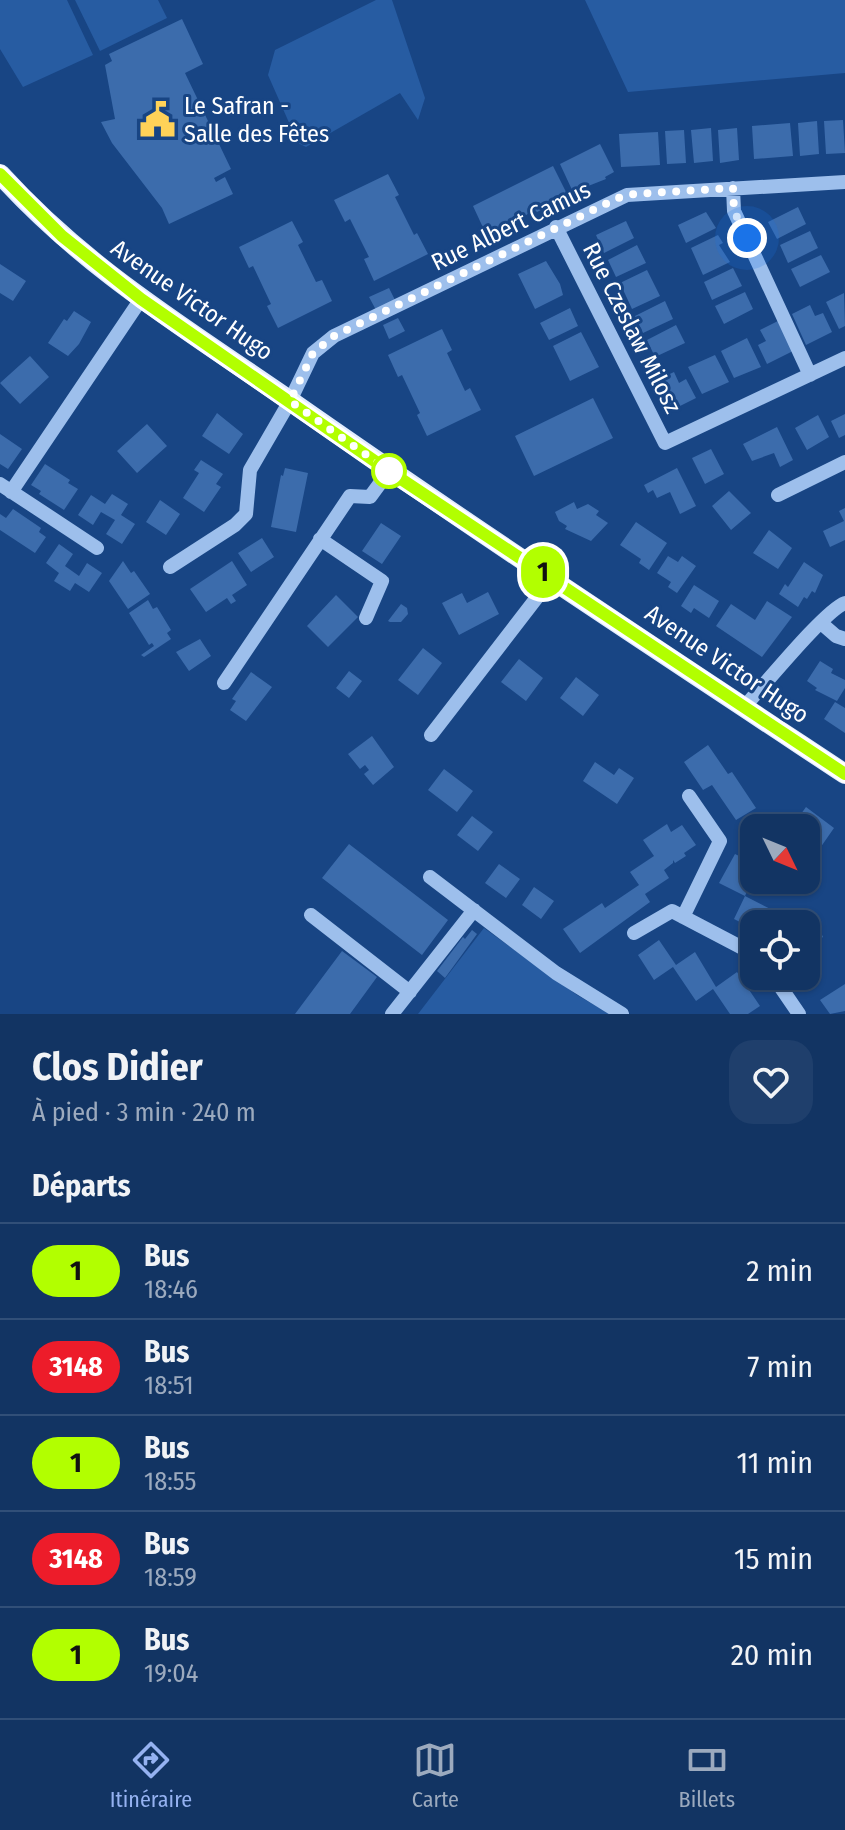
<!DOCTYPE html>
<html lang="fr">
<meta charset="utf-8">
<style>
:root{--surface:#123463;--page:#1f3f6c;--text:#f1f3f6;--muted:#9caabe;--line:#314f78;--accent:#95b2f1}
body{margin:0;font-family:"Fira Sans Condensed",sans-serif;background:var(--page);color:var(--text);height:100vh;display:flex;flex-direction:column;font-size:30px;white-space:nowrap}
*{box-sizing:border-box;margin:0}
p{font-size:26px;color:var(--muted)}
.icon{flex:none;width:44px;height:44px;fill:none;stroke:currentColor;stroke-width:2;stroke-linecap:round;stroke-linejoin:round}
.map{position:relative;height:1014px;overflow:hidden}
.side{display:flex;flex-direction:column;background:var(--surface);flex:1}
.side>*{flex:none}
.badge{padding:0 16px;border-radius:26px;font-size:28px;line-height:52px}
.needle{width:52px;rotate:133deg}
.fabs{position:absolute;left:740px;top:814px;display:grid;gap:16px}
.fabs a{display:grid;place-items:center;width:80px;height:80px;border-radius:16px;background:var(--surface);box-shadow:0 2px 6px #0004,0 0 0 2px var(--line);font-size:40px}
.you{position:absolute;width:40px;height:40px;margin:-20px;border:6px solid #fff;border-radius:50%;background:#1a73e8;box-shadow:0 0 0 12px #1a73e833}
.map>.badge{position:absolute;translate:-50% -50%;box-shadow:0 0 0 4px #fff}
h2{padding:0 32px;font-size:30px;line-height:72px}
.round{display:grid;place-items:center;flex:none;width:84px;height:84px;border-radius:24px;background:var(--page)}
.summary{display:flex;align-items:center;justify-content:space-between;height:136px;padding:0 32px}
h1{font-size:38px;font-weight:700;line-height:60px}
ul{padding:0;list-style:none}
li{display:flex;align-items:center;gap:24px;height:96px;padding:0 32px;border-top:2px solid var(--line)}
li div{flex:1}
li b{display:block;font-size:30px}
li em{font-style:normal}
li .badge{min-width:88px;font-weight:700;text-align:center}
.tab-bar{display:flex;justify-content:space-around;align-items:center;height:112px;border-top:2px solid var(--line);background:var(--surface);font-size:22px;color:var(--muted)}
.tab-bar a{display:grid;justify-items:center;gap:4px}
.tab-bar .active{color:var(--accent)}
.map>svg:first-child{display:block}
.green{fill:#275ca2}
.building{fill:#3c6cac}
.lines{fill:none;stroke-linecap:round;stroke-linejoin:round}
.minor{stroke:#9dbfec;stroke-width:14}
.major{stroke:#e2edff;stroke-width:20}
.line-casing{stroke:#fff;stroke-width:18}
.line{stroke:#b2ff00;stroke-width:12}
.walk{stroke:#fff;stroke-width:8;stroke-dasharray:0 14.4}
.stop-dot{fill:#fff;stroke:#b2ff00;stroke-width:4}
.labels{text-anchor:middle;stroke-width:6;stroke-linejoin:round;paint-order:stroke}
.poi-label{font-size:24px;fill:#fff;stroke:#184584;text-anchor:start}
.street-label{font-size:24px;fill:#fff;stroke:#184584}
</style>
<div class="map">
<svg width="845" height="1014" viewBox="0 0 845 1014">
<rect width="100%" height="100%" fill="#184584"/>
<path class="green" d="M0,0H67L93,55L23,87L0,49Z
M75,0H158L167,18L100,51Z
M376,0H392L425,98L418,120L400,93L306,147L298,143L268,75L275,50Z
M585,0H845V73L628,92Z
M484,928L577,995L610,1014H418Z"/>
<path class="building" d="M182,19L203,64L185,73L231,169L214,178L216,182L225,177L233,194L169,224L162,208L112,143L101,122L115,119L105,65L112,61L109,54Z
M843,120L845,153L826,154L824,121Z
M817,121L819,154L800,156L798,123Z
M790,123L793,156L754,159L752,126Z
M711,128L713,161L694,163L691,130Z
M737,128L739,160L720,163L718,130Z
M684,130L686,163L667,164L665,131Z
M658,132L660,165L621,167L619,134Z
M600,144L614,172L605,177L606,179L573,192L560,164Z
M553,166L567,194L558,199L559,201L537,212L535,210L497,231L495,229L486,234L473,206Z
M388,174L399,195L395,197L414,235L417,233L428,254L374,281L364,259L369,257L350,219L345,222L334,200Z
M798,207L806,224L777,239L768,222Z
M706,212L716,228L686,243L678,225Z
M292,221L303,242L298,245L316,282L322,280L332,301L278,328L267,306L271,304L253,266L249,268L239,247Z
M626,221L634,238L604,253L596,235Z
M810,231L818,248L788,263L780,245Z
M718,235L723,243L719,245L730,262L703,275L691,248Z
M637,245L646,263L616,277L608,260Z
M821,255L830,272L800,287L791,269Z
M546,261L560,284L563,295L535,309L518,274Z
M0,264L26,281L13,301L0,293Z
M733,268L742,286L712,300L704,282Z
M647,270L660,296L632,309L620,283Z
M389,288L395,300L376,310L369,297Z
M745,292L753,309L724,324L715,306Z
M844,293L845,326L839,329L826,302Z
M665,301L673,319L643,333L635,316Z
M810,305L815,316L823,313L832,332L806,345L792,314Z
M570,308L578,326L549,340L540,323Z
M74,311L91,322L79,344L68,356L48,343L64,319L67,321Z
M398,318L405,331L389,339L383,325Z
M778,321L793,351L767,364L758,345L766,341L760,330Z
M676,325L685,343L655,357L647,340Z
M442,329L452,350L447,353L465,391L470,388L481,410L427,436L417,415L420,413L402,375L398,377L388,355Z
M581,332L599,367L570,381L553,346Z
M747,338L761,367L734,378L721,351Z
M715,355L729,382L702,394L688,367Z
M30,356L49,377L20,404L0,383Z
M674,372L679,383L686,379L696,398L670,411L655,381Z
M593,398L613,438L534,476L515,436Z
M217,413L243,434L229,454L202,436Z
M845,414V435L839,438L831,421Z
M818,415L829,437L807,450L795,428Z
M147,424L167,446L137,473L117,451Z
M777,427L793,460L780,467L774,453L752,461L743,444Z
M0,434L22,449L8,469L0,464Z
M711,449L724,474L705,484L692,458Z
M201,460L223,474L216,484L221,487L204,512L183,498L199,473L194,470Z
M45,464L70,480L68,483L78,489L64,510L39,494L41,491L31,485Z
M285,468L308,473L296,532L271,527L281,475L283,476Z
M677,468L696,506L680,514L670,492L657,498L653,490L648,493L644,485Z
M729,491L751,513L731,530L712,506Z
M112,494L128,504L121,515L135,524L122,544L106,534L115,520L101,512L93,525L78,515L91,495L105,504Z
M160,500L180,514L166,535L146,522Z
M574,502L577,509L588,504L599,511L596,515L608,523L591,541L565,529L567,526L559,521L555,512Z
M845,508V540L830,547L823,531L844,521L839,511Z
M13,509L41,528L39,532L46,537L35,553L0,530V514L6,518Z
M636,522L667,543L649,570L639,563L641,559L620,545Z
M381,523L401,536L382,564L362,551Z
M769,530L792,548L778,569L753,553Z
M262,538L274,557L251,572L238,553Z
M59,544L73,554L65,566L79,576L87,563L102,573L89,592L75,583L70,591L54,581L59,573L46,563Z
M668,556L678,562L682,556L696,566L677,593L668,587L671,582L657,573Z
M123,561L131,573L134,571L150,594L128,609L109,581Z
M232,561L247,585L232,595L236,601L231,604L227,598L206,612L190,589Z
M804,562L823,575L815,593L812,591L807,599L804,597L798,607L779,594L785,584L788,587Z
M694,585L719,601L709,618L694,608L691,613L681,606Z
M488,592L499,614L459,635L442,603L462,593L467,603Z
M336,595L358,617L328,647L307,626Z
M148,600L153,609L157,607L171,630L167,633L171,639L144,657L141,655L154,646L152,643L149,645L129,613Z
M767,601L792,617L762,657L716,626L731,604L755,620Z
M401,604L407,608L408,614L401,622H390L388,621Z
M200,639L211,656L189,671L176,652Z
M423,648L442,663L418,695L398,680Z
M519,659L543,678L526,701L501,682Z
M820,661L833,669L831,673L845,680V688L837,701L815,690L817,688L807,681Z
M349,671L362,681L349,698L336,688Z
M251,672L272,687L246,721L230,710L236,701L232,699Z
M576,677L599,695L583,716L560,698Z
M835,702L845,708V733L824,719Z
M372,736L394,767L373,785L364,774L369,770L365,765L360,769L348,754Z
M708,745L728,774L732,772L756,808L736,820L712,785L703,790L684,762Z
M595,762L614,775L619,768L634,778L617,804L583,781Z
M444,769L473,791L457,812L428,790Z
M806,807L834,828L818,851L810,846L813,840L806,836V828L793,825Z
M472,816L493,832L478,851L457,835Z
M667,824L671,832L682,825L696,845L684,853L686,856L675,863L673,860V863L664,870L669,878L645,894L650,902L580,953L563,929L602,903L605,908L639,885L630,872L654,856L643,840Z
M349,844L448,920L422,955L322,878Z
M735,854L751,862L747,871L754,875L745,896L719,883Z
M499,864L520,879L506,898L485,883Z
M534,887L554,901L541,919L522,905Z
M745,896L784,916L780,924H754V929L734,919Z
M810,929L823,936L809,966L806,965V936Z
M472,930L477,934L445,978L437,971L463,937L465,939Z
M659,940L676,965L695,952L716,987L737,972L760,1006L748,1014H730L713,989L696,1001L673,967L654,980L638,955Z
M342,951L377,977L350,1014H295Z
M845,984V1011L830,1014L820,1000Z"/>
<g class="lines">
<path class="minor" d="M733,188L734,211L810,375
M556,227L665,443L845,358
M0,484L97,548
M11,492L141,299
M778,495L845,462
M320,539L382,581L366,618
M170,567L235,525L246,514L250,470L290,401L313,353L334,336L627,195L845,182
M821,623L836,636L845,639
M224,683L350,496L370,497L389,471
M744,707C763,687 825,610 845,603
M431,735L552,578
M430,877L556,973L622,1014
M311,915L410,992
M683,917L720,841L689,796
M634,933L672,911L754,954
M773,976L799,1014
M392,1014L474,910"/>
<path class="major" d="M0,174C86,269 185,328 289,400C472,528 659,651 845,774"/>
</g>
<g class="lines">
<defs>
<path id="line" d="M0,174L62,236L141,299L389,471L845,774"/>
</defs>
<use href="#line" class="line-casing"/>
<use href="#line" class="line"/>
<path class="walk" d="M389,471L290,401L313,353L334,336L618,198L634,194L733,188L734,211L747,238"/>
</g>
<defs>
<symbol id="civic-bare" viewBox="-9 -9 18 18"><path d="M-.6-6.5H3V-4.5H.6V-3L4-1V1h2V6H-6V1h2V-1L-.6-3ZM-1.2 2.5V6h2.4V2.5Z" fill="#ffd258" stroke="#184584" stroke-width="2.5" paint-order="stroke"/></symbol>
</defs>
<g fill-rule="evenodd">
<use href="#civic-bare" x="132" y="94" width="51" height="51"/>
</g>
<circle class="stop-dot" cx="389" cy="471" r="16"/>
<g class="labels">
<g class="poi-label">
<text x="184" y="114">Le Safran -<tspan x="184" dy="28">Salle des Fêtes</tspan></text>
</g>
<g class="street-label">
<text transform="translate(511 226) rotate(-26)" y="8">Rue Albert Camus</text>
<text transform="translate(192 300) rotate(35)" y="8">Avenue Victor Hugo</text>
<text transform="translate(632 328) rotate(63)" y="8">Rue Czeslaw Milosz</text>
<text transform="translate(727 664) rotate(34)" y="8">Avenue Victor Hugo</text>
</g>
</g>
</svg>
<div class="fabs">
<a><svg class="needle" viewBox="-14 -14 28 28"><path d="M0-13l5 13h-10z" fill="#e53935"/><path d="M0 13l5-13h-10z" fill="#9caabe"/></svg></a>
<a><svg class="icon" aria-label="locate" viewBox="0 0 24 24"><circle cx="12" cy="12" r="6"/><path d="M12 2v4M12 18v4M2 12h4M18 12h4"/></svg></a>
</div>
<div class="you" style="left:747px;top:238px"></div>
<b class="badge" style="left:543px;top:572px;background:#b2ff00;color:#111">1</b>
</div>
<section class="side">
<div class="summary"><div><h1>Clos Didier</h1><p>À pied · 3 min · 240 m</p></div><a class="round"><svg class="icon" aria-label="heart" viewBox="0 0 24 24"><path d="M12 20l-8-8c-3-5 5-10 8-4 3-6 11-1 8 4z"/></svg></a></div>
<h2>Départs</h2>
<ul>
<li><span class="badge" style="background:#b2ff00;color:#111">1</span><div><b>Bus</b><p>18:46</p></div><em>2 min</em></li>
<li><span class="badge" style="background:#ed1c2a;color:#fff">3148</span><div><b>Bus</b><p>18:51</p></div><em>7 min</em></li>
<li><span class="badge" style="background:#b2ff00;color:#111">1</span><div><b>Bus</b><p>18:55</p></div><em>11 min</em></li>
<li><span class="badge" style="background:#ed1c2a;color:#fff">3148</span><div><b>Bus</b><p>18:59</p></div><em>15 min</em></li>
<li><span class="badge" style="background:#b2ff00;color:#111">1</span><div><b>Bus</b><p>19:04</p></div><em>20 min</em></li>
</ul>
</section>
<nav class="tab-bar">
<a class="active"><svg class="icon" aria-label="directions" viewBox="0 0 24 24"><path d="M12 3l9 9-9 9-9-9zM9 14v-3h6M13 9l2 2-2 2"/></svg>Itinéraire</a>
<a><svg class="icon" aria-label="map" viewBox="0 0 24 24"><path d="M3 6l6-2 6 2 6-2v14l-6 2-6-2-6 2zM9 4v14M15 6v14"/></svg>Carte</a>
<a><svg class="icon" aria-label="tickets" viewBox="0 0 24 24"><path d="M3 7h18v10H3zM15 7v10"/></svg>Billets</a>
</nav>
